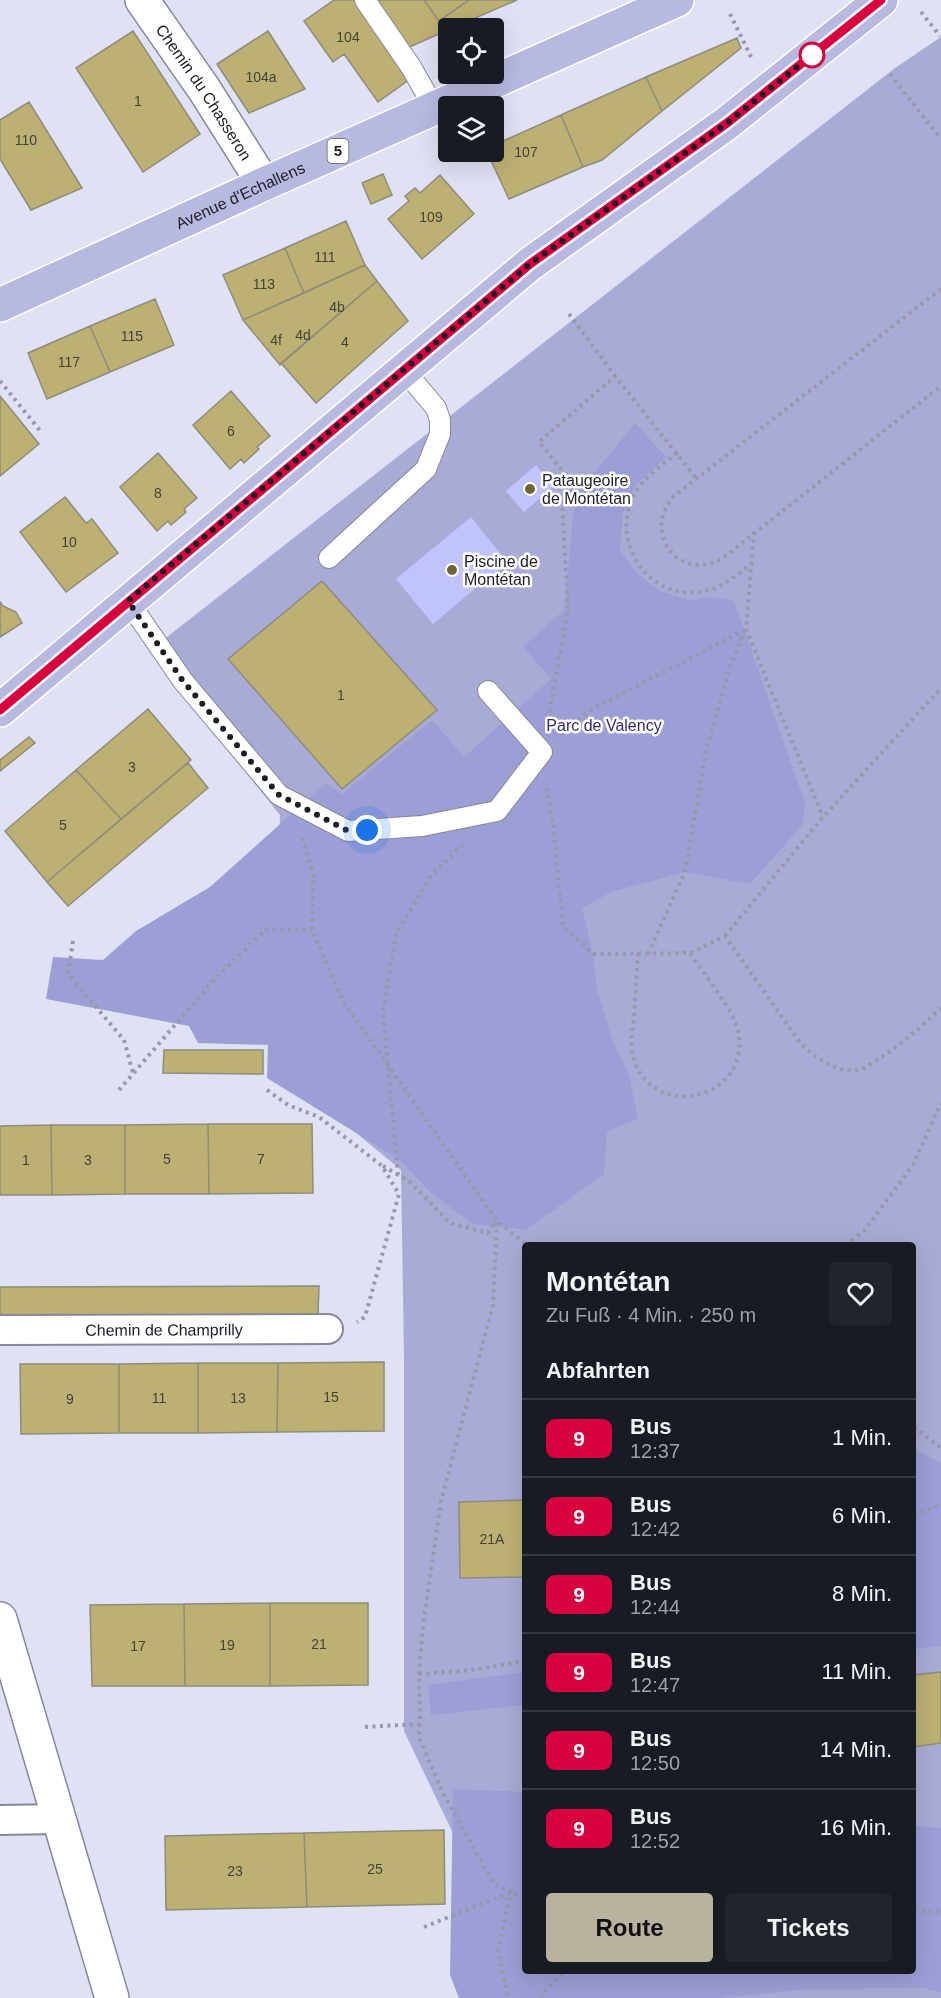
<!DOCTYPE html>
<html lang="de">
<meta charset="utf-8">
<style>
:root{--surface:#171b24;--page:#20242c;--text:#f1f3f6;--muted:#9ea1a6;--line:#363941;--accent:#b7b39e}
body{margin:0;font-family:Helvetica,sans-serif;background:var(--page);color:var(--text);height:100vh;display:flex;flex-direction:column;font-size:22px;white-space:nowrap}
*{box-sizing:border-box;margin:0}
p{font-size:20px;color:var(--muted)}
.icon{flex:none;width:33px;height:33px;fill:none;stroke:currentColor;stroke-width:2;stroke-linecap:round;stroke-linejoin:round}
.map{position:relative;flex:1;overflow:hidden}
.sheet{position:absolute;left:522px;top:1242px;width:394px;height:732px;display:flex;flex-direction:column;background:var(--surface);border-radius:6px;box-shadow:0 6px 24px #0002}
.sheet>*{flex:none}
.badge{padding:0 12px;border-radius:9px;font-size:21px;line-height:39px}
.tools{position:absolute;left:438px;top:18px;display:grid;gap:12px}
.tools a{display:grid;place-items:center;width:66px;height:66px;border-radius:6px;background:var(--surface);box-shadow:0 6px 24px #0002;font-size:30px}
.you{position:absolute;width:30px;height:30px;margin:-15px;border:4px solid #fff;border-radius:50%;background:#1a73e8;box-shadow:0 0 0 9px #1a73e833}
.map>.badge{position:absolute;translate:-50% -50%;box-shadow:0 0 0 3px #fff}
h2{padding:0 24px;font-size:22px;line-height:54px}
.round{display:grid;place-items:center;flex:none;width:63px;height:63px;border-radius:6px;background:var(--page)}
.overview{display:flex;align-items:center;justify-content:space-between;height:102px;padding:0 24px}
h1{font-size:28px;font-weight:800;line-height:45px}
.action{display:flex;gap:12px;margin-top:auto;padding:12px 24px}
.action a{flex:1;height:69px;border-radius:6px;background:var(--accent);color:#111;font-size:24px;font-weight:800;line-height:69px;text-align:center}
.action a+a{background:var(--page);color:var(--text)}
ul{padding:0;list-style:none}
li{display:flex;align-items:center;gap:18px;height:78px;padding:0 24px;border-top:2px solid var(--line)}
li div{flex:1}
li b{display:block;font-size:22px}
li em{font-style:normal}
li .badge{min-width:66px;font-weight:700;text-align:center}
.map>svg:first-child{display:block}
.green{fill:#a9abd6;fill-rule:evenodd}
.forest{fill:#9d9ed6}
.water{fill:#c1c3fd}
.building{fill:#bcb073;stroke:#8f8c7a;stroke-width:1.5}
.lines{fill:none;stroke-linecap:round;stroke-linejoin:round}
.service-casing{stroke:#868798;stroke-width:22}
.pedestrian-casing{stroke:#868798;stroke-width:32}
.minor-casing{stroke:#868798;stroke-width:36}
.primary-casing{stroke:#fff;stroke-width:36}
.path{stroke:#9799a8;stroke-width:4;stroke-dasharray:3 4.5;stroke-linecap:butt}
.service{stroke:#fff;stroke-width:20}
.pedestrian{stroke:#fff;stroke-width:28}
.minor{stroke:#fff;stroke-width:33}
.primary{stroke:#b8b9e0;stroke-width:33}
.line-casing{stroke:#fff;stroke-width:14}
.line{stroke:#d8003f;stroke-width:9}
.walk{stroke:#1d1e25;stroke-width:6;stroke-dasharray:0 10.8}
.stop-dot{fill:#fff;stroke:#d8003f;stroke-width:3}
.poi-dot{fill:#706532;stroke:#fff;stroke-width:2}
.labels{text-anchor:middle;stroke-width:5;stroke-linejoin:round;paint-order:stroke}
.number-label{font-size:14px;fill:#454238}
.shield{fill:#fff;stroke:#616266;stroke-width:1.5}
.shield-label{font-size:15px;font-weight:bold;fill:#1d1e25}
.street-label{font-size:16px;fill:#1d1e25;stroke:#fff}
.poi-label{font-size:16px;fill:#1d1e25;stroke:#fff;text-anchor:start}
.park-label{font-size:16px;fill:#322c6f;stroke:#fff}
</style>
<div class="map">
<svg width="941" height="1998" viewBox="0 0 941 1998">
<rect width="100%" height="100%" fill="#dfe1f4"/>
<path class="green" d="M941,37V1998H532L404,1731V1358L401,1170L273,1064L280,815L149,651L895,68ZM525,1245H914V1971H525Z"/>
<path class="forest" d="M635,423L666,457L635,486L623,513L620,550L637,573L660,591L689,600L711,597L734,601L805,803L803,824L750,884L685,872L611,892L582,908L593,954L597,990L612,1039L629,1075L638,1119L607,1131L604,1174L526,1230L473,1224L431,1193L400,1160L267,1078L268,1045L198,1043L189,1026L46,999L53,957L103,960L136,931L210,887L326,783L342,794L432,720L464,757L551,679L523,647L564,610L575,497Z
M914,1448L941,1464V1646L917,1649L914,1643Z
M525,1672V1705L431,1715L428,1685Z
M453,1789L525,1792V1971H914V1826L941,1828V1992L922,1988L808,1989L718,1998H459L450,1975Z"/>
<path class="water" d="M536,465L554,486L524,512L506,491Z
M471,517L507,562L433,624L396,579Z"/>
<path class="building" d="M334,0H354L410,79L378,102L344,54L333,62L304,21Z
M374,0H424L439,21L469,0H517L452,28H448V30L407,48Z
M424,0H469L439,21Z
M133,31L200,134L143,172L76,68Z
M268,31L305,89L249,113L217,64Z
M737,38L741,48L662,111L646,77Z
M646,77L662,111L602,160L583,167L561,115Z
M29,102L82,188L31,210L0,159V120Z
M561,115L583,167L509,199L487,152H494V145Z
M383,174L392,195L371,204L362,183Z
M440,175L474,214L422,259L388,219L409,201L405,196L415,188L420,193Z
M346,221L365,265L304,293L285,248Z
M285,248L304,293L243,320L223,275Z
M365,265L377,281L280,365L243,320Z
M377,281L408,321L316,403L281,363Z
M155,299L174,345L110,372L90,326Z
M90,326L110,372L47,399L28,353Z
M231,391L270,436L257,447L259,449L244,463L241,459L230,469L193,425Z
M0,396L39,444L0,476Z
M158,453L197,498L184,509L186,512L171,525L168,521L157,531L120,487Z
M65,497L86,523L92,519L118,553L66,592L20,532Z
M322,581L437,710L342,789L228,659Z
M0,602L3,606L16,612L22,623L0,637Z
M148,709L191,760L121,819L76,770Z
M29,737L35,743L0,771V760Z
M188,763L208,788L68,906L47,882Z
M76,770L121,819L47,882L5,831Z
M164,1050H263V1074L163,1073Z
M208,1124H312L313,1193L209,1194Z
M208,1124L209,1194H125V1125Z
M51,1125L52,1195H0V1126Z
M51,1125H125V1194L52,1195Z
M319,1286L318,1314L0,1318V1287Z
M384,1362V1431L277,1432L278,1363Z
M198,1363H278L277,1432L198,1433Z
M198,1363V1433H119V1364Z
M20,1364H119V1433L21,1434Z
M525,1500V1577L460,1578L459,1502Z
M270,1603H368V1685L270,1686Z
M270,1603V1686H185L184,1604Z
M184,1604L185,1686H92L90,1605Z
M941,1672V1743L914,1747V1675Z
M444,1830L445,1904L307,1907L304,1833Z
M304,1833L307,1907L166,1910L165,1836Z"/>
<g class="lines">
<defs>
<path id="service" d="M365,0L411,67L435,109
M329,558L426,469L440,434V420L436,408L403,369
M128,601L183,681L279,795L348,831L422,826L497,811L542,752L488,691"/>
<g id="pedestrian">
<path id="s1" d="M0,1330L328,1329"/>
<path d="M0,1820L58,1819"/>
</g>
<g id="minor">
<path id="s2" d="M142,0L204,89L264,184"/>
<path d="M0,1619L112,1998"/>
</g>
<g id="primary">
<path id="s3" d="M0,305L264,184L677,0"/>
<path d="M0,710L530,264L727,123L881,0"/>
</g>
</defs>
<use href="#service" class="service-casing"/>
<use href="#pedestrian" class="pedestrian-casing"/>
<use href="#minor" class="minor-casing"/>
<use href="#primary" class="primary-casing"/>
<path class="path" d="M921,12L940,36
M730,14L753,61
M890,74L941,139
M941,289L674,496C641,533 679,583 723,558L941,386
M569,314L615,376
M0,381L42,433
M677,453C662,465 643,478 634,495C608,545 653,606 709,590C725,586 738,573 752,564
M754,532L746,629L823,817
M548,719L568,611L562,500L576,487L539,442L615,376L696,478
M561,735L589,711L746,629
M547,788L553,823L563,926L593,954L690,953L725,936L801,1044C816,1058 837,1074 859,1070C864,1069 871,1063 875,1061C902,1045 919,1028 941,1008
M302,838L313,873L312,930L343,1001L497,1221L527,1245
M725,936L823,817L941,688
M73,941L68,974L124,1040L133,1073
M638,953C637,975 635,996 634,1018C632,1033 629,1048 635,1063C658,1121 747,1098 739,1036C736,1011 704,975 690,953
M648,954L685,872L706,751L730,667L745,630
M119,1090L212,982L266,929L312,930
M267,1090L288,1105L319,1117L382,1166L399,1194L365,1317L357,1322
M383,1166L410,1182L450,1223L488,1233L496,1221
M398,1175L383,1012L396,934L430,877L462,845
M845,1245L864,1231L913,1165L941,1103
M914,1427L941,1448
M914,1515L941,1505
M419,1674L472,1670L525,1661
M420,1724L419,1737L443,1793L494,1884L511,1892L498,1951L508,1998
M365,1727L420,1724L419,1674L423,1626L441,1501L493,1305L497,1221
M914,1911L941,1912
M424,1927L511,1892L525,1899
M540,1998L547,1988L567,1971"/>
<use href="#service" class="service"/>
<use href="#pedestrian" class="pedestrian"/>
<use href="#minor" class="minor"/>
<use href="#primary" class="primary"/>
</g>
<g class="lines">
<defs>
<path id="line" d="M0,710L530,264L727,123L881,0"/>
</defs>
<use href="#line" class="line-casing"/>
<use href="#line" class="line"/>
<path class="walk" d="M367,830L348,831L279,795L183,681L128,601L530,264L727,123L812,55"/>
</g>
<circle class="stop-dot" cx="812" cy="55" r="12"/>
<g class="poi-dot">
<circle cx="530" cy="489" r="6"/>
<circle cx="452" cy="570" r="6"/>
</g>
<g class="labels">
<g class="number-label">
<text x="348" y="42">104</text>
<text x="261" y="82">104a</text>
<text x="138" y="106">1</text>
<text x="26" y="145">110</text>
<text x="526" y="157">107</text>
<text x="431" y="222">109</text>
<text x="325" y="262">111</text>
<text x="264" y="289">113</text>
<text x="337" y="312">4b</text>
<text x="303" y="340">4d</text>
<text x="132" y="341">115</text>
<text x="276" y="345">4f</text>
<text x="345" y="347">4</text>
<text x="69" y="367">117</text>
<text x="231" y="436">6</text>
<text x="158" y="498">8</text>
<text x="69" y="547">10</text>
<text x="341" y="700">1</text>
<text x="132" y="772">3</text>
<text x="63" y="830">5</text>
<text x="167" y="1164">5</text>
<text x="261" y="1164">7</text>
<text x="26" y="1165">1</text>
<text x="88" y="1165">3</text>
<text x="331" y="1402">15</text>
<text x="159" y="1403">11</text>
<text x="238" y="1403">13</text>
<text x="70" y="1404">9</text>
<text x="492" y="1544">21A</text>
<text x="319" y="1649">21</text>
<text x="227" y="1650">19</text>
<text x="138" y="1651">17</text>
<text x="375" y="1874">25</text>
<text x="235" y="1876">23</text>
</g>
<rect class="shield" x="327.5" y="139" width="21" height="24" rx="4.5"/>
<g class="shield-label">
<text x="338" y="156">5</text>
</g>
<g class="street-label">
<text dy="6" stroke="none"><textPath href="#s2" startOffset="111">Chemin du Chasseron</textPath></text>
<text dy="6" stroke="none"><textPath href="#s3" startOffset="264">Avenue d'Echallens</textPath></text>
<text dy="6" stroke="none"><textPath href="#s1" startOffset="164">Chemin de Champrilly</textPath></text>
</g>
<g class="poi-label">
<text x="542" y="486">Pataugeoire<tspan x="542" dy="18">de Montétan</tspan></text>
<text x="464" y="567">Piscine de<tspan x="464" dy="18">Montétan</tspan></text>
</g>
<g class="park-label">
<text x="604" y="731">Parc de Valency</text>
</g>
</g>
</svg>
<div class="tools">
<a><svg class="icon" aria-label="locate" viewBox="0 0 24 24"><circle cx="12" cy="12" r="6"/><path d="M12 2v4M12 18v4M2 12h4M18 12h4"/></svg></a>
<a><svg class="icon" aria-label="layers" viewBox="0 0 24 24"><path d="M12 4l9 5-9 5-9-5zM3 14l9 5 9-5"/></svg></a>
</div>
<div class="you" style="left:367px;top:830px"></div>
<section class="sheet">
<div class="overview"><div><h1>Montétan</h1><p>Zu Fuß · 4 Min. · 250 m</p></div><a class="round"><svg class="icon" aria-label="heart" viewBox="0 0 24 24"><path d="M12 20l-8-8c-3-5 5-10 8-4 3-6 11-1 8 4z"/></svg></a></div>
<h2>Abfahrten</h2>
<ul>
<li><span class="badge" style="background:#d8003f;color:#fff">9</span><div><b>Bus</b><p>12:37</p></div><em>1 Min.</em></li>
<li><span class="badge" style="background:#d8003f;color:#fff">9</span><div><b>Bus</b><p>12:42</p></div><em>6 Min.</em></li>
<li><span class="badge" style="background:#d8003f;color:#fff">9</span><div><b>Bus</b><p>12:44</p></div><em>8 Min.</em></li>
<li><span class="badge" style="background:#d8003f;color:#fff">9</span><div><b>Bus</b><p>12:47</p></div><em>11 Min.</em></li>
<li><span class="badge" style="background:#d8003f;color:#fff">9</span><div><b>Bus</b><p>12:50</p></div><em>14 Min.</em></li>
<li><span class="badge" style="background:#d8003f;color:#fff">9</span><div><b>Bus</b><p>12:52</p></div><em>16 Min.</em></li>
</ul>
<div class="action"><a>Route</a><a>Tickets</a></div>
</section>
</div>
